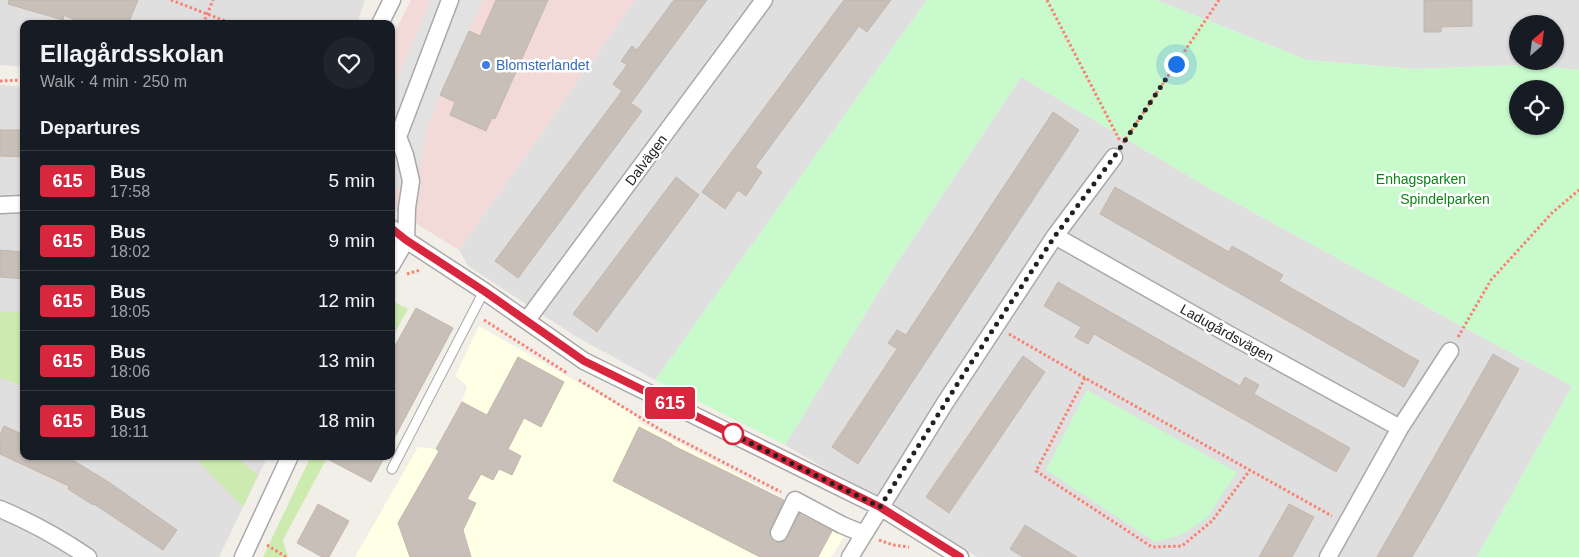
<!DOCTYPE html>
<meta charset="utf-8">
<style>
:root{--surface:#171b24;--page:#20242c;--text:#f1f3f6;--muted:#9ea1a6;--line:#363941}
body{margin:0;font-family:Helvetica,sans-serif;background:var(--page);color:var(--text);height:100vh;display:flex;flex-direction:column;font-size:19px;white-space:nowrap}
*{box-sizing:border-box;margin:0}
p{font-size:16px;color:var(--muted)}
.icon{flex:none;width:28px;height:28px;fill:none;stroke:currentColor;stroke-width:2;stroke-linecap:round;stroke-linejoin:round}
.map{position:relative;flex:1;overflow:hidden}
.details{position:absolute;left:20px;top:20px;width:375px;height:440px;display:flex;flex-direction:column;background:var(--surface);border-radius:10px;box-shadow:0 1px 4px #0004}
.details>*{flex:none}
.badge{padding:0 10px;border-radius:4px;font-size:18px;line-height:32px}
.needle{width:32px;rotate:28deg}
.tools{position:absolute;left:1509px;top:15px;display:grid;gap:10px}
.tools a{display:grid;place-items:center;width:55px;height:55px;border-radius:50%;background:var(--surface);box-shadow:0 1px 4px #0004;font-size:25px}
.you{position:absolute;width:25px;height:25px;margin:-12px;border:4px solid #fff;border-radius:50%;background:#1a73e8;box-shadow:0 0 0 8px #1a73e833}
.map>.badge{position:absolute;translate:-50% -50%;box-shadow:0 0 0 2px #fff}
h2{padding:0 20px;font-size:19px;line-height:45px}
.round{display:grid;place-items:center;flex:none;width:52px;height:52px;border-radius:26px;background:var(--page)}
.overview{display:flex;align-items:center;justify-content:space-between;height:85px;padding:0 20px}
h1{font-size:24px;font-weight:700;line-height:38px}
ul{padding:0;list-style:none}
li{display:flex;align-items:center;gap:15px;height:60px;padding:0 20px;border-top:1px solid var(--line)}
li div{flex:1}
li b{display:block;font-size:19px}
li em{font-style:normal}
li .badge{min-width:55px;font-weight:700;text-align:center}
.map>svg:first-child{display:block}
.residential{fill:#e0dfdf;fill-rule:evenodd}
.commercial{fill:#f2dad9}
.education{fill:#ffffe5}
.grass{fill:#cdebb0}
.park{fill:#c8facc;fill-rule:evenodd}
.parking{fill:#e2e2e2}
.building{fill:#c7bfb8;stroke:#c4b6ab}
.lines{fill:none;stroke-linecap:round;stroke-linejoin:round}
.lane-casing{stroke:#a9a9a9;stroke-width:11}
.street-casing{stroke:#a9a9a9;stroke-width:19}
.path{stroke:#fa8072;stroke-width:3;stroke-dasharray:2.5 2.5;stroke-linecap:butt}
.lane{stroke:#fff;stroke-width:9}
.street{stroke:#fff;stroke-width:16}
.line-casing{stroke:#fff;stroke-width:11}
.line{stroke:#d7263d;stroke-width:8}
.walk{stroke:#222;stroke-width:5;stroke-dasharray:0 9}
.shop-dot{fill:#3f7fe0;stroke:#fff;stroke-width:2}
.stop-dot{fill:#fff;stroke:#d7263d;stroke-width:2.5}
.labels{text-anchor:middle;stroke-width:5;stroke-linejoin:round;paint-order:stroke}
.shop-label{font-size:14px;fill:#366cbe;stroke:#fff;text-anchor:start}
.street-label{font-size:14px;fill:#222;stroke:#fff}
.park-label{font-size:14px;fill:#0c8416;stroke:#fff}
</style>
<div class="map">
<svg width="1579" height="557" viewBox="0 0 1579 557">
<rect width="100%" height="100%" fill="#f2efe9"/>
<path class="residential" d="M0,0H365L357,24H24V67L0,65Z
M635,0H927L655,380L575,336L468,266L459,250Z
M1156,0H1579V70L1523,65L1414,69L1307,60ZM1518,24H1555V61H1518Z
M1021,77L1214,191L1572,386L1477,557H977L785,445L892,270Z
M0,85L24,87V456H268L219,557H0Z"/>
<path class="commercial" d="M411,0H635L459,250L391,208V39Z"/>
<path class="education" d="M479,326L637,416V421L847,532L831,557H355L418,447L436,449L462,402L467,386L455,376Z"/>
<path class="grass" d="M392,301L408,309L391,340V303Z
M0,312H24V386L0,378Z
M193,456H235L258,475L243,507Z
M311,456H328L283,540L288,557H263Z"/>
<path class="park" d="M927,0H1156L1307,60L1414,69L1523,65L1579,70V557H1477L1572,386L1214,191L1021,77L892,270L785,445L655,380ZM1518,89H1555V126H1518Z
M1087,390L1237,472L1207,518L1181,535L1155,542L1046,470Z"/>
<path class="parking" d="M431,0H483L440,95L426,130L415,194L391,185V94Z"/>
<path class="building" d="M9,0H138L128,24H84L64,15L63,20L8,4Z
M496,0H548L495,119L492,118L486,131L450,115L455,102L440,95L469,31L480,36Z
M674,0H707L631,103L642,111L518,278L495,261L622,91L613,84L627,65L621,61L632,46L637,50Z
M844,0H891L867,32L859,26L755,167L762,172L746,196L738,190L725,209L702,192Z
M1424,0H1472V26L1441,27V32H1424Z
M1053,112L1079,130L858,464L832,447L897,349L888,343L897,330L906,335Z
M0,130H24V157L0,156Z
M676,177L699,195L597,332L573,314Z
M1115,187L1229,252L1232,246L1283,275L1279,281L1419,361L1404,387L1100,214Z
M0,250L24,252V279L0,277Z
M1058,282L1240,386L1245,377L1259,385L1254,394L1350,448L1336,472L1094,334L1088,344L1075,337L1081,327L1044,306Z
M416,308L453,328L391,444V353Z
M1493,354L1519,369L1434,520L1412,557H1377Z
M1023,356L1045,372L949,513L926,497Z
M518,357L564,382L541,427L524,418L508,449L521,456L512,475L499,469L493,480L481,474L467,499L476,503L463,530L471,557H410L398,523L439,451L436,449L462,402L487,415Z
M4,426L24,435V456H66L110,483L177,530L163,550L94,504L93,505L68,489L69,486L0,454V435Z
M639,427L672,444V445L784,500L770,529V538L774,542L779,543L785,541L799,514L832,531L818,557H760L613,481Z
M322,456H385L371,482Z
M318,504L349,521L329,557H322L297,543Z
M1289,504L1314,517L1292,557H1259Z
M1025,525L1054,543L1077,557H1023L1010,549Z"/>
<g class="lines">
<defs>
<path id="lane" d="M392,469L484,291"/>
<path id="street" d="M380,24L392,0
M0,205L24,204
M391,228L406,240L484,291L584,361L880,507L960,557
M1055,236L1114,157
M391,266L406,240L407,208L411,181L405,155L398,137L450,0
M527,320L764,0
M1400,428L1450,351
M0,509C31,522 60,538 88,557
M779,533L795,500L842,525L864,534
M243,557L290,456
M850,557L945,403L1055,236L1230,335L1400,428L1328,557"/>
</defs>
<use href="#lane" class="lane-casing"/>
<use href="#street" class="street-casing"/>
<path class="path" d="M171,0L233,24
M1047,0L1120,141
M203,24L213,0
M0,81L24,80
M1123,143L1219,0
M407,274L420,270
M484,320L567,373
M1009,334L1085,378L1332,516
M1458,337L1491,280L1552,213L1579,190
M1085,378L1036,471L1152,547L1182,546L1212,521L1250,470
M579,380L659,429L781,492
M879,540L893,545L909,547
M267,545L286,557"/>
<use href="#lane" class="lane"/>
<use href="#street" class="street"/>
</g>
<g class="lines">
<defs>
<path id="line" d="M391,228L406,240L484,291L584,361L880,507L960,557"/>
</defs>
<use href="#line" class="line-casing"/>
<use href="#line" class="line"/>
<path class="walk" d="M733,434L726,431L880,507L963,375L1055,236L1114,157L1176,64"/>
</g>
<circle class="shop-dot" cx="486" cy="65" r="5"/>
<circle class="stop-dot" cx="733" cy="434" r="10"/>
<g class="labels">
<g class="shop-label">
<text x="496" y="70">Blomsterlandet</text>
</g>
<g class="street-label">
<text transform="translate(646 160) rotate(-53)" y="5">Dalvägen</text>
<text transform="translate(1227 333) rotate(29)" y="5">Ladugårdsvägen</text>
</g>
<g class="park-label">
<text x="1421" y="184">Enhagsparken</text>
<text x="1445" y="204">Spindelparken</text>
</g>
</g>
</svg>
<div class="tools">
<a><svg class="needle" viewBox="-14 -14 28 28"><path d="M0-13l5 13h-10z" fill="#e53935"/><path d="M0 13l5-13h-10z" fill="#9ea1a6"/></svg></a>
<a><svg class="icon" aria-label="locate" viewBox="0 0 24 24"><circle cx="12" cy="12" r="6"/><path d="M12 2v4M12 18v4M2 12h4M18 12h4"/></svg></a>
</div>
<div class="you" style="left:1176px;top:64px"></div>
<b class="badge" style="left:670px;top:403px;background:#d7263d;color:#fff">615</b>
<section class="details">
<div class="overview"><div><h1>Ellagårdsskolan</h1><p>Walk · 4 min · 250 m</p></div><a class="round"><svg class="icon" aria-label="heart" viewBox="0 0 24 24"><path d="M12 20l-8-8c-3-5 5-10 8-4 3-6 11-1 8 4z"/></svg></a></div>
<h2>Departures</h2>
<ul>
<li><span class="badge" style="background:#d7263d;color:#fff">615</span><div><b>Bus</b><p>17:58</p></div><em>5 min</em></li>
<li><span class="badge" style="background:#d7263d;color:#fff">615</span><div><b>Bus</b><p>18:02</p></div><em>9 min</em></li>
<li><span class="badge" style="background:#d7263d;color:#fff">615</span><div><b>Bus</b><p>18:05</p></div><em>12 min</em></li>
<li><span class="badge" style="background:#d7263d;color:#fff">615</span><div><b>Bus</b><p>18:06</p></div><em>13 min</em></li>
<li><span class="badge" style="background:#d7263d;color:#fff">615</span><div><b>Bus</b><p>18:11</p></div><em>18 min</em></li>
</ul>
</section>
</div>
